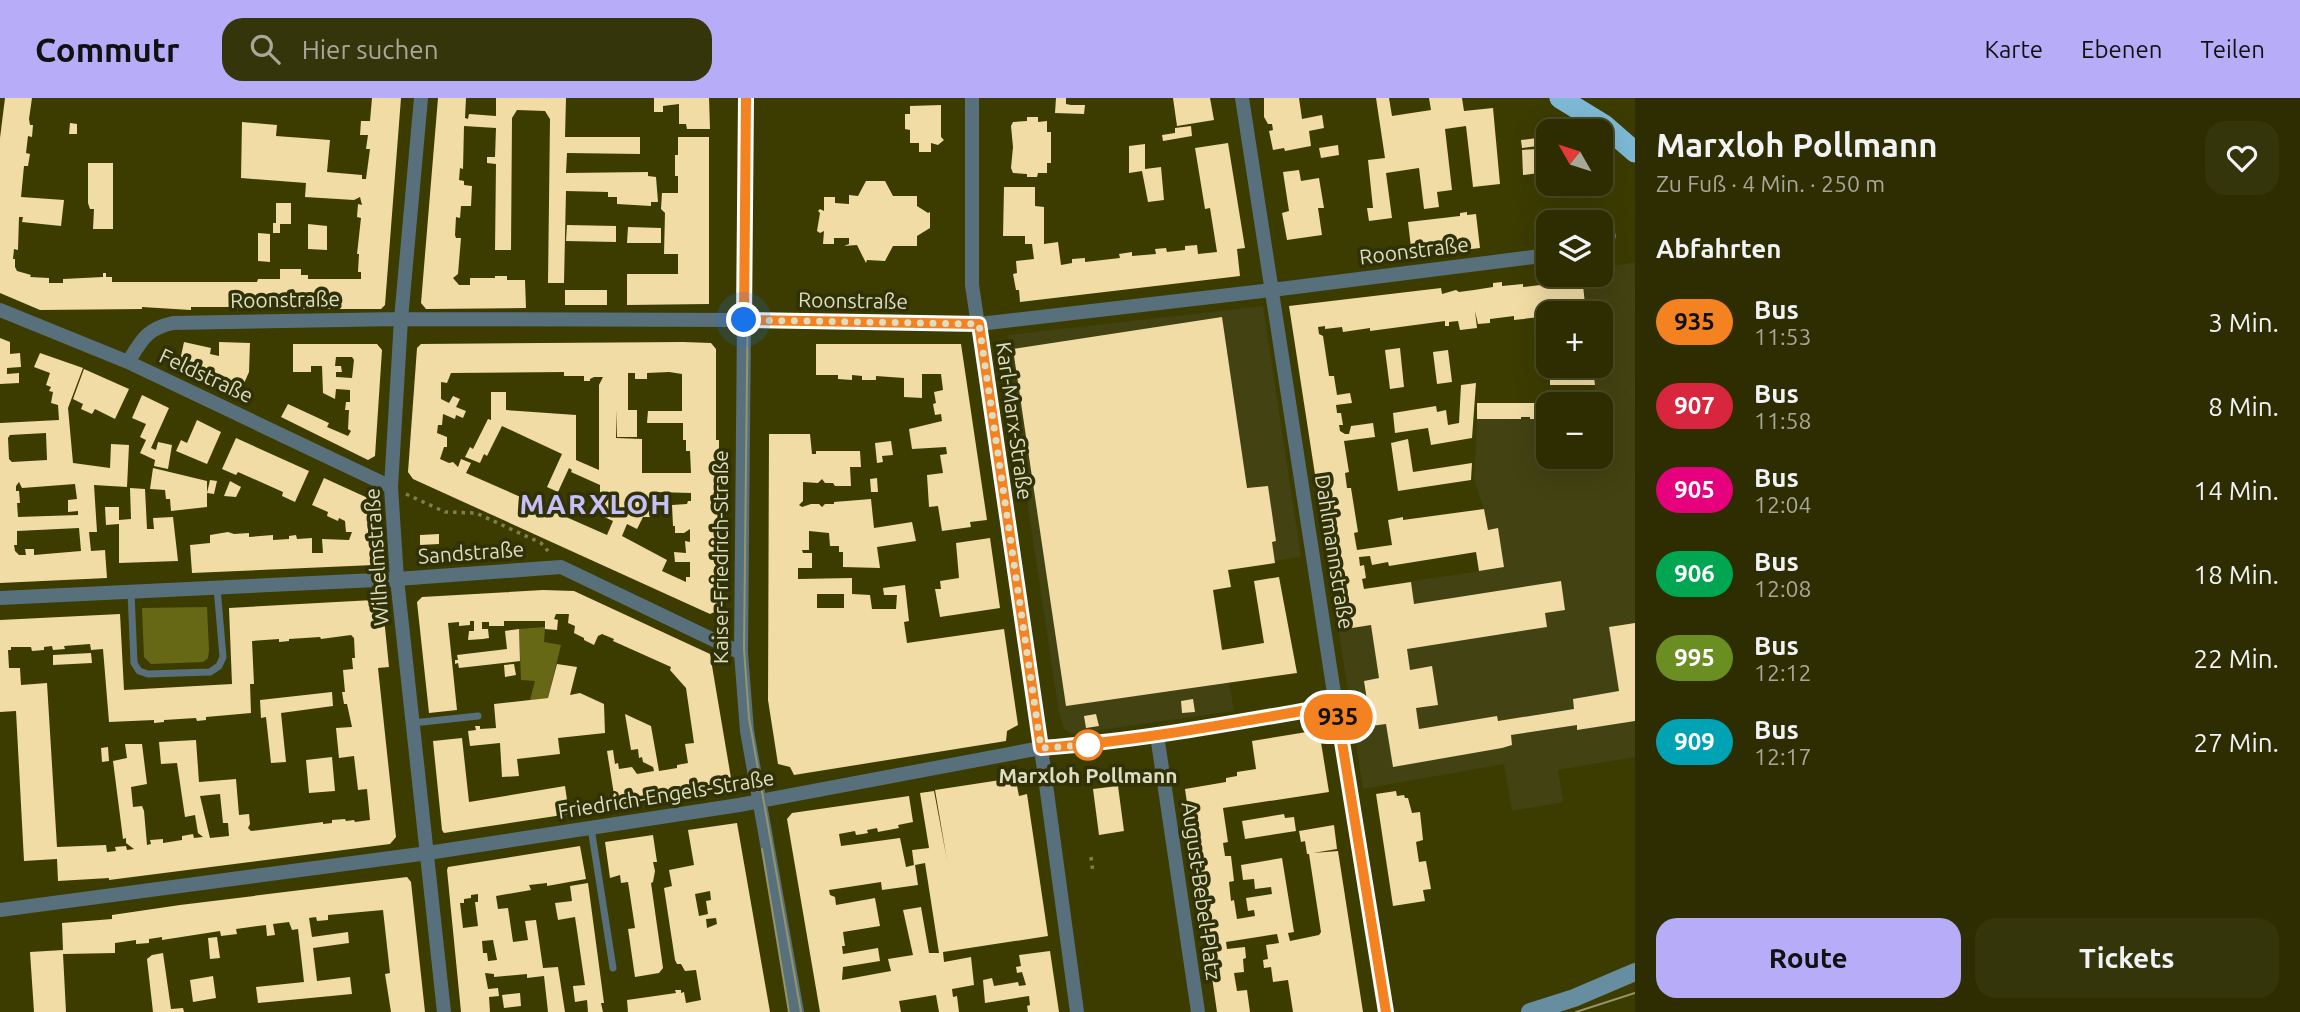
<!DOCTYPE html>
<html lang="de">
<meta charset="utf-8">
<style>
:root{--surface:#2d2d01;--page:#35350b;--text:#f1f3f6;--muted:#a7a899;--line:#484923;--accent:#b6acf8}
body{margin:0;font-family:Ubuntu,sans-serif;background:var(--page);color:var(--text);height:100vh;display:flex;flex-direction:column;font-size:26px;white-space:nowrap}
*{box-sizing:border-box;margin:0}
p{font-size:23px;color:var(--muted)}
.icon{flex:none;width:38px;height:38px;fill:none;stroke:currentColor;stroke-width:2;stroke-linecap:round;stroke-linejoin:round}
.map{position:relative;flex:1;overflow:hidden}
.drawer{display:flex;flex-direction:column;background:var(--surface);width:665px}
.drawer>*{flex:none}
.badge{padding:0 14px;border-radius:23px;font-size:24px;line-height:46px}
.needle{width:46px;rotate:309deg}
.buttons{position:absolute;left:1536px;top:21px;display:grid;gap:14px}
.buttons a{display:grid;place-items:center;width:77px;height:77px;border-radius:14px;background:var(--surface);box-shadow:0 7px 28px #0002,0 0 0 2px var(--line);font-size:35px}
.you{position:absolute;width:35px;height:35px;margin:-18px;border:5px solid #fff;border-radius:50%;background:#1a73e8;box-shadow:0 0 0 10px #1a73e833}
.map>.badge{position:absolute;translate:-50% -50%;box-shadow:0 0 0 4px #fff}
h2{padding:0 21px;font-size:26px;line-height:63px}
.round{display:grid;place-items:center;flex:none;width:74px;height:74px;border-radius:21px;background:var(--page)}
.summary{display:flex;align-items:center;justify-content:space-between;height:119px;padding:0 21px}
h1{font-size:33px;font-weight:700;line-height:52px}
.cta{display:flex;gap:14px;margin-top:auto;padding:14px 21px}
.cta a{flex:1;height:80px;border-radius:21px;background:var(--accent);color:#111;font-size:28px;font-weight:700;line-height:80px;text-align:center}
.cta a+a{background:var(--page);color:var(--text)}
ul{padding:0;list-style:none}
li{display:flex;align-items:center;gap:21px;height:84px;padding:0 21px}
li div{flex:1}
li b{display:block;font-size:26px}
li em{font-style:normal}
li .badge{min-width:77px;font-weight:700;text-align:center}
header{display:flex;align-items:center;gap:42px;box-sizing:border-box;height:98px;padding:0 35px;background:var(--accent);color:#111}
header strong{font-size:33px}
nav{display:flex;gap:38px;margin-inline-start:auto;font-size:24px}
.search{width:490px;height:63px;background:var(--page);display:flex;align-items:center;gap:18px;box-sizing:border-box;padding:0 24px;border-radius:21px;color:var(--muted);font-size:26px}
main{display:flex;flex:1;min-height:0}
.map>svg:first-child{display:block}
.built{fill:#424212}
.green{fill:#676816}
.building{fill:#f1dca5;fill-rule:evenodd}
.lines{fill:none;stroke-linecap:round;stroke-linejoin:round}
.path{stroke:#7e7e50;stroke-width:3.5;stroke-dasharray:3.5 5;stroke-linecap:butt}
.lane{stroke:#58707c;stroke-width:7}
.street{stroke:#58707c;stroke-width:14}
.secondary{stroke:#678da0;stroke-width:18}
.highway{stroke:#7db9d6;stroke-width:21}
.tram{stroke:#95956c;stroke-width:2}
.line-casing{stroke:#fff;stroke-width:16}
.line{stroke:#f58220;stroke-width:10}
.walk{stroke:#dcddc1;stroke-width:7;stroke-dasharray:0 12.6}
.stop-dot{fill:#fff;stroke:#f58220;stroke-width:3.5}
.labels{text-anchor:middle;stroke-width:7;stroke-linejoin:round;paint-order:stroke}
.street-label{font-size:21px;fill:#dcddc1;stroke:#313107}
.stop-label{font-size:21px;font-weight:bold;fill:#dcddc1;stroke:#313107}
.district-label{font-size:28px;font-weight:bold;letter-spacing:2px;fill:#c6bff8;stroke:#313107}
</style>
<header>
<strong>Commutr</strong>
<div class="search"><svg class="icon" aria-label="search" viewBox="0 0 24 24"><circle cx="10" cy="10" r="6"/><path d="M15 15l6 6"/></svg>Hier suchen</div>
<nav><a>Karte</a><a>Ebenen</a><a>Teilen</a></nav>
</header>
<main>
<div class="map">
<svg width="1635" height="914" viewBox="0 0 1635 914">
<rect width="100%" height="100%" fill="#3c3c01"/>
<path class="built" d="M1635,164V659L1558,672L1563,704L1512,713L1504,666L1363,691L1333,495L1494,471L1484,411L1474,382L1477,321H1549V359H1601V306H1597L1593,268H1601V215H1587L1582,177H1601V170Z
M1263,208L1301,459L1210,472L1234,613L1072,636L1064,631L1059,614L1029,416L1008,237Z"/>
<path class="green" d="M207,509L209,552L208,560L203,564L151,566L144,559L142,510Z
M545,529L544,544L561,547L548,600L530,602L535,583L521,582L519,531Z"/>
<path class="building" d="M5,0H32L29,21L30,27H33L32,39L28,38L26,55L30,56L28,68H24L21,99L64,102L61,128L22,124L23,119H19L18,152L14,151L13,161H15V169L17,173L31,177L30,179L49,180V185H63V181L103,179V175H106V179H112V184H257L258,181H280V171H301V177H308V181H361V174H358L359,156H357L361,120L357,119L358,106L362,107L360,99L354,102L305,99L306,85L241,80L242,24L277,27L276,38L330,42L327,74L362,77V81H366L370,51H366L368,37H360L361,23H370L372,0H401L385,207L381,211H229V209H191V212L142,209V211L40,212L0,195V40Z
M438,0H466L465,20L468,21L469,16L496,18V0H566L565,39H640V56L567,55L566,75L648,74V78L656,79L658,104H651V108L617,106V99H608V94L566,93L564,185H548L550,21L545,13L517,12L512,20L511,152H495L496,66L487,65V59H495L496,30L464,28L463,71L460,70L459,82L464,83V87L472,88L471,108H461L460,120L456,119L455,137L456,140H461L458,176L453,180L459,187H470V180H495V178H507V182H525L526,210L426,211L421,205Z
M654,0H709L710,31H687L686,26H679V6L663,8V14H654Z
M1056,0H1066V6L1071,7H1085L1084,16L1055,15Z
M1173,0H1210L1214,22L1177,28Z
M1264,0H1299L1302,21L1322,17L1324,30L1309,33L1311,48L1285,53L1284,50L1273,52L1269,33L1273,32L1272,26H1268L1264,19Z
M1376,0H1389L1392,18L1431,12L1429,0H1462L1464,13L1493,10L1500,86L1473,89L1466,28L1445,31L1452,92L1437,94L1439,109L1424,111L1419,70L1386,75L1392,120L1369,123L1367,110H1373L1368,62L1385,60Z
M941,7V39L944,42L938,47L931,45V54H919V45H910V32L905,31V16H910V8Z
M1027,19H1038V24L1047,23V34H1051V65H1047V75H1038L1037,79H1027V76L1013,75L1011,70L1013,49L1011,28L1013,24L1027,23Z
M70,25L77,26V36H69Z
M1191,28L1192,38L1163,43L1162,37L1175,35V30Z
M678,39H709V206L627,207V176H678V156H664L665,115L661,111L662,95H678V78H675V57H678Z
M1537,40L1538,48L1522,50L1521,42Z
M1228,45L1245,150L1237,151L1240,178L1020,204L1019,192H1016L1013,176L1017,175L1016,163L1034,161L1032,146H1025V138H1003L1004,89H1035V108L1044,109V146L1058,144L1061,167L1072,165V161L1085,160V164L1120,160L1119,156L1132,154V158L1156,156L1155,151L1166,150L1167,154L1185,152V148L1197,147L1198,156L1217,154L1210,110L1205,111L1195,50Z
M1145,46V71L1161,69L1164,102L1148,104L1142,73L1129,75V48Z
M1338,47L1339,57L1321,60L1319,50Z
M1537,51L1539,75L1523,77L1522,52Z
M88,65H113V131H93L94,111H90L88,105Z
M1299,72L1301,83L1319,80L1324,110H1318L1322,137L1287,142L1282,115L1289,113L1283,74Z
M866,83H885L893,98H917V108L928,115L930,114V130L917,138V148H893L885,163L867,162L866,165L857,147L844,148L849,146V140H834V146H823L824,133L820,135L817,133L820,115L818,113L820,111L824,113V99H835V105L849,106V97L858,98Z
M276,105H291V126H280V135H273V125H276Z
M1467,114V117L1476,116L1480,150L1412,158L1408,124L1460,118V115Z
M308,126L327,128V152L308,151Z
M567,127L616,128V144L566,143Z
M628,129L661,130V145H627Z
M258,135L270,136V164L258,163Z
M1582,178L1586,215H1549V218L1514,222V218L1490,221V225L1478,226L1475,213L1477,230L1460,232L1458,223L1449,224V228H1445V223L1370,233V230L1343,234L1342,229L1325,231V228L1318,229L1319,236L1323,238L1329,278H1334L1337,297L1350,295L1352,305L1336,307L1337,315H1341L1343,327H1339L1340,333L1345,336H1349L1351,328L1373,325L1375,339L1344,343L1349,374L1345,375L1347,390H1351L1358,434L1354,435L1357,452L1392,447L1388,422L1403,419V422L1484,411L1488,432L1498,430L1504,469L1479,473L1476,454L1389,468L1388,464L1372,467L1370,458L1359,459L1360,468L1364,467L1366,480L1362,481L1364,491L1411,484L1414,506L1561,483L1565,512L1545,515L1547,529L1407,551L1410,572L1432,568L1438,607L1416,610L1419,631L1497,618L1498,623L1574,611L1573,601L1619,593L1609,529L1635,525V623L1577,632V627L1511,637L1512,647L1502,650L1393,669L1386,626L1371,628L1364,583L1379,580L1371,527L1339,532L1289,208L1441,190L1442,196L1456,192L1459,194L1474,192L1493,189V185L1502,184V188L1523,186V189L1557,185V181Z
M565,192H607V207H565Z
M1222,219L1247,390L1268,388L1276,443L1272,444L1275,465L1228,472L1231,489L1213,492L1222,552L1264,545L1254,483L1279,479L1297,575L1066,608L1013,251Z
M0,240L10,244V256L20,255L21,269L7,270V276L19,275V285L0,286Z
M184,244L211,250L210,256L219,258V244L250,245L249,274L238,299L210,286L215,273L206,271L205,277L178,272Z
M683,244L711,245L716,251V342H719V512L710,516L413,381L408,374L417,250L421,246ZM564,274V278H584V283H590V281L594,279H603L599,287V372L576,362V317L506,312V294H491V322L488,321L473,351L470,349L465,359L480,365L484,356L487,358L502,328L562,356L547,389L558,394L569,370L572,372L571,374L600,387V417L613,423L607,437L466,375L471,365L461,361L458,369L453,364L449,365L440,361L444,349H447V339L437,335L438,327H442L443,316L455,321L456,317L463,320L466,313L456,309L460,301L453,298L449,305L441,301V284L447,285L451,275ZM669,274L682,276V313H648L647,325H683V342H686V353H690L691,375H642V341L616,340V312L617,339H637V312H628V275H635V281H647V275ZM655,394L691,395V403H688L687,406L672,407L673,428H675V435H684L690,431V444L685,443L686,455L674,454L675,464H690V479H686V484L662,473L667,462L622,438L627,426L637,431L643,419H655Z
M293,246H377L382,252L375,358L368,362L281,319L288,306L329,325L327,329L348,338L351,333L348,331L349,312H345L346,304H350V292L336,291L335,301L323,295L322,268H311V274H293ZM336,259H352L354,262L352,280L336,279V274H342L341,268H335Z
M816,246H961L987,422L970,424L971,429L942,433L938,408L929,409L927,377L943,375L940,357L947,356L946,349L912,351L909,331L942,323L941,316L935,317L933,306L936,305L934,294L943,292L941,276H922V300L904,299V280L876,278V282H862V278L852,277V282L838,281V277H816Z
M1400,250L1404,289L1390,291L1385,252Z
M1448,252L1452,284L1437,286L1433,254Z
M40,255L83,270L68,310L73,365L110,370L111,346L129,347L127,389L94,387L97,434H89L91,453L105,452L107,480L0,485V325L59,322L58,307L51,305L53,294L49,293L51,289L46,287L50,275L34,269ZM46,335L47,362L12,364L9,361L8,340L10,337ZM19,384L22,390L75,386L77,401L68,402V414L78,413V417L18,419L17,405H20L19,393H16V388ZM79,430L81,453L34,457V451H25L26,457H19L15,453L14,447H17V433Z
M84,271L129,291L115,321L95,311L92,316L81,311L83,306L73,301Z
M1550,271H1593L1595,287H1550Z
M1476,285L1472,340L1431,347L1428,330L1395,335L1393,315L1436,308L1437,314L1446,312L1448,327L1459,325L1461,287Z
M142,297L169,310L151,350L156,352L158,344L172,347L168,371L154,368L155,362L140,355L146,342L140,339L146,326L132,320Z
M1477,305H1549V321H1530V319H1521V321H1477Z
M197,322L221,334L207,366L176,353L181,342L187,345Z
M769,336H810L812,356H816V353H860L861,369H850L851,388H835L833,385H825L822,381L818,385L803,384V403L799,407L802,409L811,406H819L822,409L825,406H834V404L871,401L874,430L912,424L916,443L877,449L880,470L843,469V454H839V448H830L829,435L809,433V452H802L803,455H812V470H798V481L852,480V496L870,497L872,511H896L897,497H884L883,490L905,487L909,523L904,524L907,545L1004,531L1018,627L1007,633L1006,643L794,677L790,669L778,666L768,602ZM817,496H844V510H817Z
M236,340L309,373L295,404L282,398L283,394L238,374L236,377L222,371Z
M1408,341L1413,374L1472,365L1471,382L1398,393L1391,345Z
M891,343L893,357L882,358L883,364L877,365L875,345Z
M153,370L207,383V409L171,413L170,401H166L165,392L150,391Z
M324,380L370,401L373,405L379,461L374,467L192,475L190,447L210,445V437L228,434L234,436L249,435V439L273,437V442L289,441V438L296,437L297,441L312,440V455H323L322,441L349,442L352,434H346L345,423L339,420L338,423L327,418L328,414L312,407Z
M877,380L878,394H871L870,381Z
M210,382L217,383L214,396L207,395Z
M230,383L241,389L236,399L224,398Z
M130,390L145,391L147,431H154L153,420L173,419L178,463L119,465V426L106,427L105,409H119V422L131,421Z
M439,436V446L420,447V437Z
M990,440L1000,510L940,519L935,491H941L940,483L959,480L956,445Z
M543,492L574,493L710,556L732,686L728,691L616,709L607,653L613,652L615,666L618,665L619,671L632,669L637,676L654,673L653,669L643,664L642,659L639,660L638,651L631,652L625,616L651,628L659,673L677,670V667L688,665L685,646L694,645L686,590L670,572L671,569L613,543L614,541L602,536L598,538L594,547L584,542V540L574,535L575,528L568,525L569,516H556L554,521L558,522L557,532L545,531V523H504V528H489V524H482V531H488L489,540L483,541L468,542L469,533H474V523H470V527L459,528V524L448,525L457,612L429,615L417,504L422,499Z
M373,502L381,505L383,510L389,569L378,570L396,739L390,746L109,782V780L58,783L57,761L24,763L16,613L0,614V522L120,516L124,592L232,586L229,510ZM351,537L354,540L355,560H352L353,571L343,572L345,594H342L344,606H347L352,629L336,630L339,660L354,658L358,692L367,691L370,722L355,724L354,722L346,723L345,721L332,722V725L323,726V724L251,733L248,730L250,726L249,716L239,717L236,681L199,684L196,642L159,644L161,666L177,665L185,719L195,717L198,735L203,739L194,740L193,736L182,738V742L163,745V741L150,742L151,746L147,747L144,713L142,708L133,709L131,689L147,686L142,646H125L127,660L113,663L123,741L126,740V745L134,751L127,752L126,748L115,749L116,753L107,754L106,747L57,749L47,585L21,587L20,570H9L8,552H11V549H31L32,553L44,552V549L52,548L53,552L65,551L64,548L90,546L91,552L103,551L109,624L154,622V625L164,624V622L196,620L197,623L206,622V619L251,615L250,586H254L252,543L279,541V544L289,543V541L320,539L321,541ZM220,696L223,725H228L229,738L210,740L200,698Z
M519,531L520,563L459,570L458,565L455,566V562H458L457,557L507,551L505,533Z
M91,555L92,565L53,567V557Z
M514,566L516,577L505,579L504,567Z
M557,566L577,569L570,597L580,595L604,606L605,635L558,640L560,656L517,661L519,678L502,679L500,645L470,648L468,633L476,632L475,628H480V631L496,630L494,606L548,600Z
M332,594L333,608L281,615L286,664L271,665L266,619L261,620L260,602Z
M1193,601L1195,614L1182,615L1181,603Z
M1096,616L1099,628L1086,630L1084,618Z
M1319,632L1329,694L1223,710L1228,744L1223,745L1225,758H1231L1234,783L1229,784L1231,803L1234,802L1237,821L1255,818L1254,812L1248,813L1246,800L1272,796L1271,789L1255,791L1254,781L1243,782L1241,767L1282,760L1294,834L1288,835L1290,843L1319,837L1321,834L1309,756H1307L1305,743L1301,744L1299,733L1334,727L1337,751L1313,755L1338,753L1363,914H1293L1288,882L1273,884L1271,869L1264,870L1263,862L1268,861L1266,847L1279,845L1277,836L1226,844L1227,851L1245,849L1246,860L1243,861L1244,874L1234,875L1237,893L1247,892L1250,914H1217L1185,691L1226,684V680L1237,678V674L1256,671L1252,643Z
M462,640L469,704L565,688L569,716L444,735L442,732L433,643Z
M108,649L109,663L102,664L101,650Z
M332,659L335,693L309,695L306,662Z
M1007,681V684L1016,683L1019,698L1027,696L1048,838L943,854L944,864L971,859L974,887L952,891L953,899L957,898L959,914H939L936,897L899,903L901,914H820L787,721L792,715L909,698L913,724L898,727L899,730L878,734L877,730L867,732L868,735L863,736L856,737L855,733L839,736L841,748L900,740L906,769L914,767L912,752L929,750L920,695L934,693L947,762L935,692ZM925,765L939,855H929L921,809L903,812L913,857L888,861L891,873L842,882L843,869L880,863L878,850L843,856L842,848H845L843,834L880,828L875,800L836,807L835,799L830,797L829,792L881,784L882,792L918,787L915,767Z
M1118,688L1124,733L1099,737L1093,691Z
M1396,693L1397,698L1404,697L1405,700H1408L1412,715L1420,714L1423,742L1416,744L1419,764L1426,763L1431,791L1423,792L1425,803L1393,808L1376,696Z
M1284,716L1285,720L1294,719L1296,733L1245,741L1242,723Z
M737,725L770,914H628L627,902L676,895L675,892H681V895L684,894L686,905L701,902L696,872L685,873L681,866H677L675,862L664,790L672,788L669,772L694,767L688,732ZM710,793L711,802L706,803L708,816L699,818L695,796ZM716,820L717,826L707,830L706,821Z
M653,737L657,764H653L655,773L653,784L651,785L663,870L659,875L635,879L628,831L635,830L628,784L621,785L620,777L610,780L605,744Z
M580,748L586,781L547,788V785L529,787L531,792L496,798L498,811L508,810L513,844L528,842L525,823L536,822L543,870L558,869L565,914H548L544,878L527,880V876L494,879V876L485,875L488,891L498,890L499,898L489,899L490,914H461L447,772L448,769ZM478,796V804H475L478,828L463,830L460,805H464V801L471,800V797ZM493,842L497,862L488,863L487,855H483L482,843Z
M407,779L411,784L425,914H391L385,876L390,875L383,812L328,817V822L317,823L316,819L309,820L312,839L348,834L349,845L313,850L317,883L350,879L352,896L258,905L256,889L304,884L298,831L292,832L289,824L273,826L275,837L267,838L266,827L236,831L237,836L221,838L220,833L162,842V839L149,841V845L136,846V842L115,845V855L63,856L66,914H34L30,854L63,852L62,825L112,821V817L180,807Z
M588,785L604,905H601L603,914H588L587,902L575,904L573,888L585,887L575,819L558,822L555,805L572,803L570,788Z
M217,839L220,860L210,861L208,840Z
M1050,853L1059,914H1028L1027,908L1030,907L1029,898L985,905L983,882L992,880L994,888L1018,884L1019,888L1026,887L1022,874L1017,875L1016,869L1021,868L1019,857Z
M163,855L171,911L183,910L184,914H153L147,861L152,857Z
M213,878L216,900L193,904L190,882Z
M520,895L521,908L504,910L502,897Z"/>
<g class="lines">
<path class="path" d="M406,396L445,414L476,415L541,445L548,453
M1091,759L1093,775"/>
<path class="lane" d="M131,494L134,565L139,573L148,576L210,574L219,568L223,559L217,490
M413,625L478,618
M591,730L613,870"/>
<path class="street" d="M421,0L401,221L391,389L397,481L444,914
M746,0L741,555L747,633L797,914
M972,0V187L1041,650L1077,914
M1242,0L1336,608L1386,914
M1601,142L1609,138
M0,212L128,264L391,389
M128,264C142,242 146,231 173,225L401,221L748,222L979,226L1272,192L1549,157
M0,500L397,481L561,469L741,555
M1157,637L1198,914
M0,812L428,755L739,707L1041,650C1140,643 1238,624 1336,608"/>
<path class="secondary" d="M1530,914L1574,900L1635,874"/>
<path class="highway" d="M1560,0L1604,27L1635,54"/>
<path class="tram" d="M750,0L744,551L749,620L801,914
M762,751L789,914
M1576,914L1635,895"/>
</g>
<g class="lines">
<defs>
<path id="line" d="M746,0L744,222L979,226L1041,650C1140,643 1238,624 1336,607L1386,914"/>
</defs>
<use href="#line" class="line-casing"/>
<use href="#line" class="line"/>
<path class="walk" d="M744,222L979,226L1041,650L1088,647"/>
</g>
<circle class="stop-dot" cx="1088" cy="647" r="14"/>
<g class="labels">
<g class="street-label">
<text transform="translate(1414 153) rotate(-7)" y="7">Roonstraße</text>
<text transform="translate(285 202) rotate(-1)" y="7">Roonstraße</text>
<text transform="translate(853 203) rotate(1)" y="7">Roonstraße</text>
<text transform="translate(206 278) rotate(25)" y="7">Feldstraße</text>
<text transform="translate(1014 323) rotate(82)" y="7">Karl-Marx-Straße</text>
<text transform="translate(1334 454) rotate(81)" y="7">Dahlmannstraße</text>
<text transform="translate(471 455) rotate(-4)" y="7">Sandstraße</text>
<text transform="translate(377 459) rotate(-94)" y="7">Wilhelmstraße</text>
<text transform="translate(721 459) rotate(-90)" y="7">Kaiser-Friedrich-Straße</text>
<text transform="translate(666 697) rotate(-9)" y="7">Friedrich-Engels-Straße</text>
<text transform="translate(1201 793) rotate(82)" y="7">August-Bebel-Platz</text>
</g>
<g class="stop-label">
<text x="1088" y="685">Marxloh Pollmann</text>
</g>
<g class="district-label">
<text x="596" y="416">MARXLOH</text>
</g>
</g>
</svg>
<div class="buttons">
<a><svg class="needle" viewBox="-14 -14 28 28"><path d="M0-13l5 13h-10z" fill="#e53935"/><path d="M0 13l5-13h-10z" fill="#a7a899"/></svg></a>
<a><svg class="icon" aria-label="layers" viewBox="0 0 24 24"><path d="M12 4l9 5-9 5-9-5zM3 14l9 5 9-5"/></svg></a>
<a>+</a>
<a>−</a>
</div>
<div class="you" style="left:744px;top:222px"></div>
<b class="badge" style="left:1338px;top:619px;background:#f58220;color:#111">935</b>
</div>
<section class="drawer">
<div class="summary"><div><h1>Marxloh Pollmann</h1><p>Zu Fuß · 4 Min. · 250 m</p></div><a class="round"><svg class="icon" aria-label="heart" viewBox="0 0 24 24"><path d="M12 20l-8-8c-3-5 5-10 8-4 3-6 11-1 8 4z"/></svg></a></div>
<h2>Abfahrten</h2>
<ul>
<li><span class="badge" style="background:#f58220;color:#111">935</span><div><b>Bus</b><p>11:53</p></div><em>3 Min.</em></li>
<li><span class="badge" style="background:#d7263d;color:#fff">907</span><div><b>Bus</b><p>11:58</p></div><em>8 Min.</em></li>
<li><span class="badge" style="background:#e6007e;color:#fff">905</span><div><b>Bus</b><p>12:04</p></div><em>14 Min.</em></li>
<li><span class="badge" style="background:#00a651;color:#fff">906</span><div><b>Bus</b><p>12:08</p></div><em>18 Min.</em></li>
<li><span class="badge" style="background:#6b8e23;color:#fff">995</span><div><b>Bus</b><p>12:12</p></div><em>22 Min.</em></li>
<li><span class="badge" style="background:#00a3b4;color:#fff">909</span><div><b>Bus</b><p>12:17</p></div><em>27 Min.</em></li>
</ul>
<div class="cta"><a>Route</a><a>Tickets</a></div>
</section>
</main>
